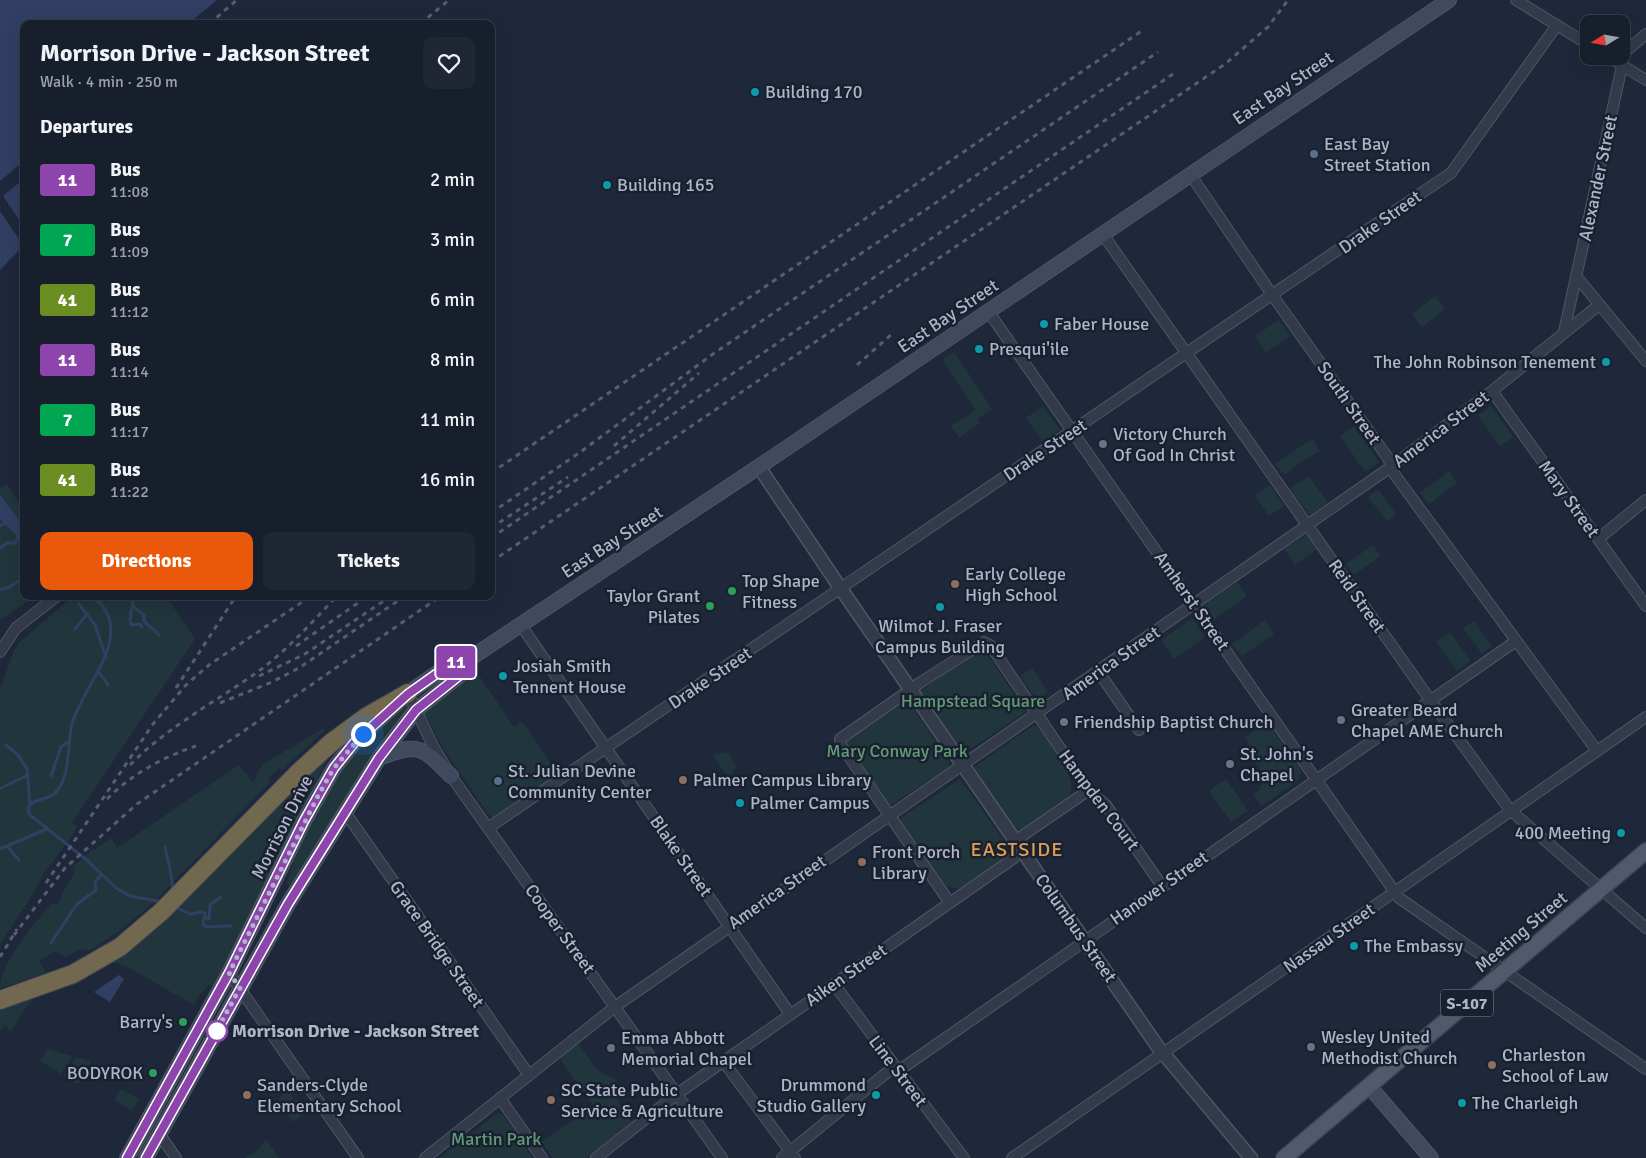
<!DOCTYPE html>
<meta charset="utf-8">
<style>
:root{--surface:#171e2c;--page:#202734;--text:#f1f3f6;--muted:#9ea2a9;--line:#363c48;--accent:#ea580c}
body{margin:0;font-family:Signika,sans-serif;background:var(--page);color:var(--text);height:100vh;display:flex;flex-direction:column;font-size:19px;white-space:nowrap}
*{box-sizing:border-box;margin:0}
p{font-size:16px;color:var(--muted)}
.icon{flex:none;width:28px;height:28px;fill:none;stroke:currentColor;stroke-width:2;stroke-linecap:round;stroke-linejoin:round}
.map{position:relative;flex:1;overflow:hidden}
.sheet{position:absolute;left:20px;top:20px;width:475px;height:580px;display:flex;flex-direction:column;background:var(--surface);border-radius:10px;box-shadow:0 5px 20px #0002,0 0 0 1px var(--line)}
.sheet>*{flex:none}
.badge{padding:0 10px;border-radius:4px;font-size:18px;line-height:32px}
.needle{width:32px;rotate:259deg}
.tools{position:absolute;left:1580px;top:15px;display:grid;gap:10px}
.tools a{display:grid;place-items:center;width:50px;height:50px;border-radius:10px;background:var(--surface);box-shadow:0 5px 20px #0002,0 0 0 1px var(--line);font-size:25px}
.you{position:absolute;width:25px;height:25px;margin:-12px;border:4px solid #fff;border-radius:50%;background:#1a73e8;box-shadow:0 0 0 8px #1a73e833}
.map>.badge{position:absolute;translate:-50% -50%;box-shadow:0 0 0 2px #fff}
h2{padding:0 20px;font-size:19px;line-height:45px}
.round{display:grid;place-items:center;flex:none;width:52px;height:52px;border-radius:10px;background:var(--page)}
.summary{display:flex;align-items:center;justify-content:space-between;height:85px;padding:0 20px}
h1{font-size:24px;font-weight:700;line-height:38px}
.action{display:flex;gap:10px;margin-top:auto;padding:10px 20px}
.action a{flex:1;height:58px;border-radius:10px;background:var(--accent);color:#fff;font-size:20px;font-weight:700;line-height:58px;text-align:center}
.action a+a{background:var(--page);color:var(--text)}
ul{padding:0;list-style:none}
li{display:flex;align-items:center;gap:15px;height:60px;padding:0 20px}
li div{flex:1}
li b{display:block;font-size:19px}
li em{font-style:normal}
li .badge{min-width:55px;font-weight:700;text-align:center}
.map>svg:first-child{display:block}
.green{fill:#21363c}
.water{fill:#303f62}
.pier{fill:#1f283b}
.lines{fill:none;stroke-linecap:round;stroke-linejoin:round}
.stream{stroke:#303f62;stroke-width:3}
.minor-casing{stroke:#4e5566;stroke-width:12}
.tertiary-casing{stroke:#4e5566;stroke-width:15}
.secondary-casing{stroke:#4e5566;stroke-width:16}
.primary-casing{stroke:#3d4455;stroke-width:18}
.motorway-casing{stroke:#3b4253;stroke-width:20}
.minor{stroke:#333b4b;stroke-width:10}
.tertiary{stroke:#333b4b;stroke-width:12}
.secondary{stroke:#41495f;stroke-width:14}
.primary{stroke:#515a6c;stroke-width:15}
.motorway{stroke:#726850;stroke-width:18}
.rail{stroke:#555e73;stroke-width:3;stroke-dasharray:5 5;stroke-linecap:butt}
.line-casing{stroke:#fff;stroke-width:11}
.line{stroke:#8e44ad;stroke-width:8}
.walk{stroke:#aeb5c8;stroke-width:5;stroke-dasharray:0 9}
.culture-dot{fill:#0f9aa8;stroke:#192030;stroke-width:2}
.service-dot{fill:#5c6f8a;stroke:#192030;stroke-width:2}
.worship-dot{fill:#6b7280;stroke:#192030;stroke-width:2}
.education-dot{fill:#8d6e63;stroke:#192030;stroke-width:2}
.leisure-dot{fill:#2e9e5b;stroke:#192030;stroke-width:2}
.stop-dot{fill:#fff;stroke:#8e44ad;stroke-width:2.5}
.labels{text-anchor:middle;stroke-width:5;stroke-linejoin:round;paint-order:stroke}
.shield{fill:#192030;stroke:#81889a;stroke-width:1}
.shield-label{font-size:16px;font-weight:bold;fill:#aeb5c8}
.street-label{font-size:18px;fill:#aeb5c8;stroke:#192030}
.poi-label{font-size:18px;fill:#aeb5c8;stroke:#192030;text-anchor:start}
.park-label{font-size:18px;fill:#639a76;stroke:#192030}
.stop-label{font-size:18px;font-weight:bold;fill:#aeb5c8;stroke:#192030;text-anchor:start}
.quarter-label{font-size:20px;letter-spacing:1px;fill:#dc9d54;stroke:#192030}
</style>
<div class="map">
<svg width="1646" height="1158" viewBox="0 0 1646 1158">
<rect width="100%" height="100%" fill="#1f283b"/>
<path class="green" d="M1435,296L1445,309L1422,327L1412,314Z
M1279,320L1290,336L1266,353L1255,336Z
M954,352L992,409L977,419L980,423L959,438L951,426L976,410L942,360Z
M1043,406L1060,430L1043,442L1026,418Z
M1491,406L1513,437L1500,446L1478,416Z
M1354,426L1379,462L1365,472L1340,436Z
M1312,439L1320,451L1304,460L1284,475L1275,464Z
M1449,471L1457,483L1429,504L1420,493Z
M1309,476L1328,503L1310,516L1290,489Z
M6,484L24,510V596H40L25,603L0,620V488Z
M1270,485L1284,506L1269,516L1255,495Z
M1378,489L1396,514L1387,521L1368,497Z
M1306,535L1317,549L1295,565L1284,549Z
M1373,545L1381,556L1354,575L1346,564Z
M1237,582L1247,596L1212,621L1203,608L1204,605Z
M68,596H166L195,639L72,823L77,826L74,833L44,873L28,902L0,944V688L14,651L20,642L70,599Z
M1193,618L1205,637L1174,659L1161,640Z
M1265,620L1274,634L1242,656L1232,644Z
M1474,621L1492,646L1482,654L1463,628Z
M1450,632L1471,661L1457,671L1436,642Z
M981,651L987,654L1026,712L964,753L921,691L975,652Z
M1032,668L1048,692L1037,700L1020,676Z
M476,671L514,727L522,721L559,775L493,818L489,815L444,750L424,713L430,704Z
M904,700H907L950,763L948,768L891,805L887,803L846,742Z
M406,703L410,707L375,753L293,887L287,883L297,852L326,790L363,743Z
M1268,723L1301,771L1299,780L1261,806L1253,794L1260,790L1259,787L1267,779L1250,755L1253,752L1245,737Z
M1033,726L1038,727C1048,743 1080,778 1069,796L1018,831L975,771L974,767Z
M323,729L325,730L282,770L279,768L268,780L270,782L154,902L118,932L89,951L81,949L66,957L54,951L39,961L46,973L0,988C0,964 36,920 53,903L58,904L66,886L74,875L73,867L93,849L94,850L111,838L117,848L239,765L253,782L263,764Z
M728,752L736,765L733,773L728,777L714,757L715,754Z
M330,754L215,987L210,984L199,996L194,1005L126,966L110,961Z
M960,779L1002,838L1006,845L1004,859L961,889L947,887L900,823L902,817Z
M1226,779L1248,811L1231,822L1209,791Z
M30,999L33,1000L27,1006L10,1032L6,1025L0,1031V1007Z
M578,1043C591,1060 594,1072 614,1078L624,1094L617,1100L632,1121L587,1158H553L541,1142L594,1106L559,1058Z
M47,1049L72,1056L61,1074L40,1061Z
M76,1057L91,1061L78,1084L64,1076Z
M121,1089L139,1099L132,1111L114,1100Z
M291,1092L293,1100H298L307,1112L293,1122L278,1101L282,1095Z
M498,1113L503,1115L533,1158H439Z
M266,1139L279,1158H245L257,1151Z"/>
<path class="water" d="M0,0H217L188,24H24V161L0,181Z
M24,179V245L0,270V198Z
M0,495L24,526V543L0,519Z
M119,975L124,979L110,1002L94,992Z"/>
<path class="pier" d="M3,196L24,227L23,245L0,211V198Z"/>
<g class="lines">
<path class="stream" d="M0,526L4,524
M1,548L7,543H15L18,537
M0,589C10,590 15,580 24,580
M92,596C140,632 83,684 72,724C67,745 71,773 57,791C49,801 35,797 28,807L29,814L88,861L116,888L130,896L162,902
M134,596L130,620L132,625L140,624L142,627
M79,604L95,625L106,657
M133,606L144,615V621L159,635
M75,629L87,614
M98,671L108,685
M6,745L18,755L27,769L30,804
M51,776L61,747L68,742
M1,788L28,775
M7,846L19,860
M165,847C167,856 174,883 172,890
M0,849L47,829
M175,907L190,914L202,912L205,913L203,924L207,927L231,926
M205,918L209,919L210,905L221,897
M51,943L77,904L96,890L95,882L101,875"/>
<defs>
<path id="minor" d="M1516,0L1589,45
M1607,56L1646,80
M1190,174L1273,296L1388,458L1395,475L1597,751
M1102,233L1426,694L1510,810L1646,928
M1576,276L1646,361
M988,311L1399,898L1646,1069
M1564,332L1625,52L1646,34
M1492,391L1646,606
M1598,539L1646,500
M520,624L790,1014
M0,652L16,628L57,596
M1098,671L1139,730
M408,693L433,746L451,776L722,1158
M345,812L529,1075
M488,828L1451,173L1557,25
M950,903L841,745L840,739L921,682L984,642L990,645L1090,792L1106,805L1162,886
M229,973L358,1158
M834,984L964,1158
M723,1061L795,1158
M500,1098L542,1158
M160,1135L176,1158
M425,1158L616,1006L1385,471L1492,391L1599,305
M596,1158L677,1094L1014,858L1022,836L1089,790
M782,1158L890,1070L904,1067L1516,641
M1012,1158L1646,717"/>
<path id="tertiary" d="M759,467L841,589L1158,1047L1251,1158"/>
<path id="secondary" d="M466,661L748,474L1449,0
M380,758C419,741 423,748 451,776
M1369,1086L1431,1158
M127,1158L229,973L304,821L334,768L354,743L408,693L453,662L466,661
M146,1158L288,904L379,758L416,710L460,675L466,661"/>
<path id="primary" d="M1284,1158L1646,851"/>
<path id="motorway" d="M0,1000L73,974L120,947L161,912L299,772L332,742L366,717L408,693"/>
</defs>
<use href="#minor" class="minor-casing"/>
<use href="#tertiary" class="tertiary-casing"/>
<use href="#secondary" class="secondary-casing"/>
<use href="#primary" class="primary-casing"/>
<use href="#motorway" class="motorway-casing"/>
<use href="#minor" class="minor"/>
<use href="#tertiary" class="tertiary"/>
<use href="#secondary" class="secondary"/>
<use href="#primary" class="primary"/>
<use href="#motorway" class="motorway"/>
<path class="rail" d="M209,24L237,0
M420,24L449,0
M857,365L892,334
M614,446L699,373
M491,473L1143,30
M491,513L579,453L713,354L1158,52
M491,528L568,477
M491,538L1173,74
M491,562L1225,64L1268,27L1288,0
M296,646L368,596
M259,676L305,654L391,596
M176,688L236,596
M220,703L272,682L299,668L405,596
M130,765C168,726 219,700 263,668C290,647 313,621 337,596
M107,799C132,774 163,757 196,746
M46,883L153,724L186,685L209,665L311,596
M14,935L65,868L137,804L441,596
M0,957L17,929"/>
</g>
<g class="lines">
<defs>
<path id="line" d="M127,1158L229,973L304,821L334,768L354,743L408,694L453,662L466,661L460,675L416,710L379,758L288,904L146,1158"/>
</defs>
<use href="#line" class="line-casing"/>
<use href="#line" class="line"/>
<path class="walk" d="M217,1031L213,1037L240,988L229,973L319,794L334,768L363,734"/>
</g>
<g class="culture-dot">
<circle cx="755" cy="92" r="5"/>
<circle cx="607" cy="185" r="5"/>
<circle cx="1044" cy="324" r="5"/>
<circle cx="979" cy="349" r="5"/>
<circle cx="1606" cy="362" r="5"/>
<circle cx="940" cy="607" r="5"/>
<circle cx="503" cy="676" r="5"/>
<circle cx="740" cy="803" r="5"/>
<circle cx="1621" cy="833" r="5"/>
<circle cx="1354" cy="946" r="5"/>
<circle cx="876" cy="1095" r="5"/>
<circle cx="1462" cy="1103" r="5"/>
</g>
<g class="service-dot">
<circle cx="1314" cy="154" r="5"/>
<circle cx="498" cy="781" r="5"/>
</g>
<g class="worship-dot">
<circle cx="1103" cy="444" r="5"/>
<circle cx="1341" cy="720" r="5"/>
<circle cx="1064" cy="722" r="5"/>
<circle cx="1230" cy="764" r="5"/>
<circle cx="1311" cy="1047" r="5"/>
<circle cx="611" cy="1048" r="5"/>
</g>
<g class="education-dot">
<circle cx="955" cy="584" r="5"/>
<circle cx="683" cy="780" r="5"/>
<circle cx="862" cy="862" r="5"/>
<circle cx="1492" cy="1065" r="5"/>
<circle cx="247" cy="1095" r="5"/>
<circle cx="551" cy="1100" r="5"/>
</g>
<g class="leisure-dot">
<circle cx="732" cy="591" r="5"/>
<circle cx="710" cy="606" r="5"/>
<circle cx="183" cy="1022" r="5"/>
<circle cx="153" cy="1073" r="5"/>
</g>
<circle class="stop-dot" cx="217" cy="1031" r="10"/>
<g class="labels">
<rect class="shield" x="1441" y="989.5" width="52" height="27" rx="4"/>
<g class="shield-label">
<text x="1467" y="1009">S-107</text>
</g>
<g class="street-label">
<text transform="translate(1283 88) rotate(-34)" y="6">East Bay Street</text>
<text transform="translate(1598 178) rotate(-78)" y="6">Alexander Street</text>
<text transform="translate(1380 222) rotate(-35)" y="6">Drake Street</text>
<text transform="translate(948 316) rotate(-34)" y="6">East Bay Street</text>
<text transform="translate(1349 403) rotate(55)" y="6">South Street</text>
<text transform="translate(1441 429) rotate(-37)" y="6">America Street</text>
<text transform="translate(1045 450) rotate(-34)" y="6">Drake Street</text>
<text transform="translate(1569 499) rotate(54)" y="6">Mary Street</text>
<text transform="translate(612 542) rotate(-33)" y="6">East Bay Street</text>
<text transform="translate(1357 596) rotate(55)" y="6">Reid Street</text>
<text transform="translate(1192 601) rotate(55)" y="6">Amherst Street</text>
<text transform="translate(1111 663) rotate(-35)" y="6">America Street</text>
<text transform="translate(710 678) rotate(-34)" y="6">Drake Street</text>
<text transform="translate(1099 800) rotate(53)" y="6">Hampden Court</text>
<text transform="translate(282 827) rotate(-63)" y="6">Morrison Drive</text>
<text transform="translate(681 856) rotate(55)" y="6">Blake Street</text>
<text transform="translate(1159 888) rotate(-35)" y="6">Hanover Street</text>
<text transform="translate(777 892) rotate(-35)" y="6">America Street</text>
<text transform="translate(1076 928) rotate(55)" y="6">Columbus Street</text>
<text transform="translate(560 929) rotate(54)" y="6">Cooper Street</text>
<text transform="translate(1521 932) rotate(-40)" y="6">Meeting Street</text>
<text transform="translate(1329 938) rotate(-35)" y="6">Nassau Street</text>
<text transform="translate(437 944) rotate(55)" y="6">Grace Bridge Street</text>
<text transform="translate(846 975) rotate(-35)" y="6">Aiken Street</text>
<text transform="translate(898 1071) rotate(53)" y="6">Line Street</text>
</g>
<g class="poi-label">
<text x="765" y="98">Building 170</text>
<text x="1324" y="150">East Bay<tspan x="1324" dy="21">Street Station</tspan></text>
<text x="617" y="191">Building 165</text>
<text x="1054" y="330">Faber House</text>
<text x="989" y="355">Presqui'ile</text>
<text x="1596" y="368" text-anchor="end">The John Robinson Tenement</text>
<text x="1113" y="440">Victory Church<tspan x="1113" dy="21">Of God In Christ</tspan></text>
<text x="965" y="580">Early College<tspan x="965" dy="21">High School</tspan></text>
<text x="742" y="587">Top Shape<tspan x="742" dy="21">Fitness</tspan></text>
<text x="700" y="602" text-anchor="end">Taylor Grant<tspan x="700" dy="21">Pilates</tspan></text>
<text x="940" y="632" text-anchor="middle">Wilmot J. Fraser<tspan x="940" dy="21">Campus Building</tspan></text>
<text x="513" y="672">Josiah Smith<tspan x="513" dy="21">Tennent House</tspan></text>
<text x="1351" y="716">Greater Beard<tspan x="1351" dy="21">Chapel AME Church</tspan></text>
<text x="1074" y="728">Friendship Baptist Church</text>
<text x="1240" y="760">St. John's<tspan x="1240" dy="21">Chapel</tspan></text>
<text x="508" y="777">St. Julian Devine<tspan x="508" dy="21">Community Center</tspan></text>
<text x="693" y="786">Palmer Campus Library</text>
<text x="750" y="809">Palmer Campus</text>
<text x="1611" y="839" text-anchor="end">400 Meeting</text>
<text x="872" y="858">Front Porch<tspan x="872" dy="21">Library</tspan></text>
<text x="1364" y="952">The Embassy</text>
<text x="173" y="1028" text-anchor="end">Barry's</text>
<text x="1321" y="1043">Wesley United<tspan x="1321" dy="21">Methodist Church</tspan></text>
<text x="621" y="1044">Emma Abbott<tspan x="621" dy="21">Memorial Chapel</tspan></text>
<text x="1502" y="1061">Charleston<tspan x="1502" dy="21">School of Law</tspan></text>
<text x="143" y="1079" text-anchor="end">BODYROK</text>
<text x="257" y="1091">Sanders-Clyde<tspan x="257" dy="21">Elementary School</tspan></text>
<text x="866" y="1091" text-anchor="end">Drummond<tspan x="866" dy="21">Studio Gallery</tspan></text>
<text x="561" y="1096">SC State Public<tspan x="561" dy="21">Service &amp; Agriculture</tspan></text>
<text x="1472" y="1109">The Charleigh</text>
</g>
<g class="park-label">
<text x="973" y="707">Hampstead Square</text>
<text x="897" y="757">Mary Conway Park</text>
<text x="496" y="1145">Martin Park</text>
</g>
<g class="stop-label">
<text x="232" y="1037">Morrison Drive - Jackson Street</text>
</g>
<g class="quarter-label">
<text x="1017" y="856">EASTSIDE</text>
</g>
</g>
</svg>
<div class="tools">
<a><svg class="needle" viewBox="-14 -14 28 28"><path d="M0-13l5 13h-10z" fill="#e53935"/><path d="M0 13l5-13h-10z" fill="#9ea2a9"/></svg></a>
</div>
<div class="you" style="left:363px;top:734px"></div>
<b class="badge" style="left:456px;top:662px;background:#8e44ad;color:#fff">11</b>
<section class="sheet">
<div class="summary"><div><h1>Morrison Drive - Jackson Street</h1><p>Walk · 4 min · 250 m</p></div><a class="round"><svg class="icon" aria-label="heart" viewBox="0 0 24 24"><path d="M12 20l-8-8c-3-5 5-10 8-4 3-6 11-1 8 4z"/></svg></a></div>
<h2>Departures</h2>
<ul>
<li><span class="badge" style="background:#8e44ad;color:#fff">11</span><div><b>Bus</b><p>11:08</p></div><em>2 min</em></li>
<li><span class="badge" style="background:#00a651;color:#fff">7</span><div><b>Bus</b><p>11:09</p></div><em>3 min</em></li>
<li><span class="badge" style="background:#6b8e23;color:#fff">41</span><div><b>Bus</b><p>11:12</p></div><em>6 min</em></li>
<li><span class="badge" style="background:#8e44ad;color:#fff">11</span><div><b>Bus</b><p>11:14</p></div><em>8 min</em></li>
<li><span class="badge" style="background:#00a651;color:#fff">7</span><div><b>Bus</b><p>11:17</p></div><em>11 min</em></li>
<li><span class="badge" style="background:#6b8e23;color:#fff">41</span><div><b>Bus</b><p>11:22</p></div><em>16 min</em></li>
</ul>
<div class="action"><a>Directions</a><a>Tickets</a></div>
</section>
</div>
